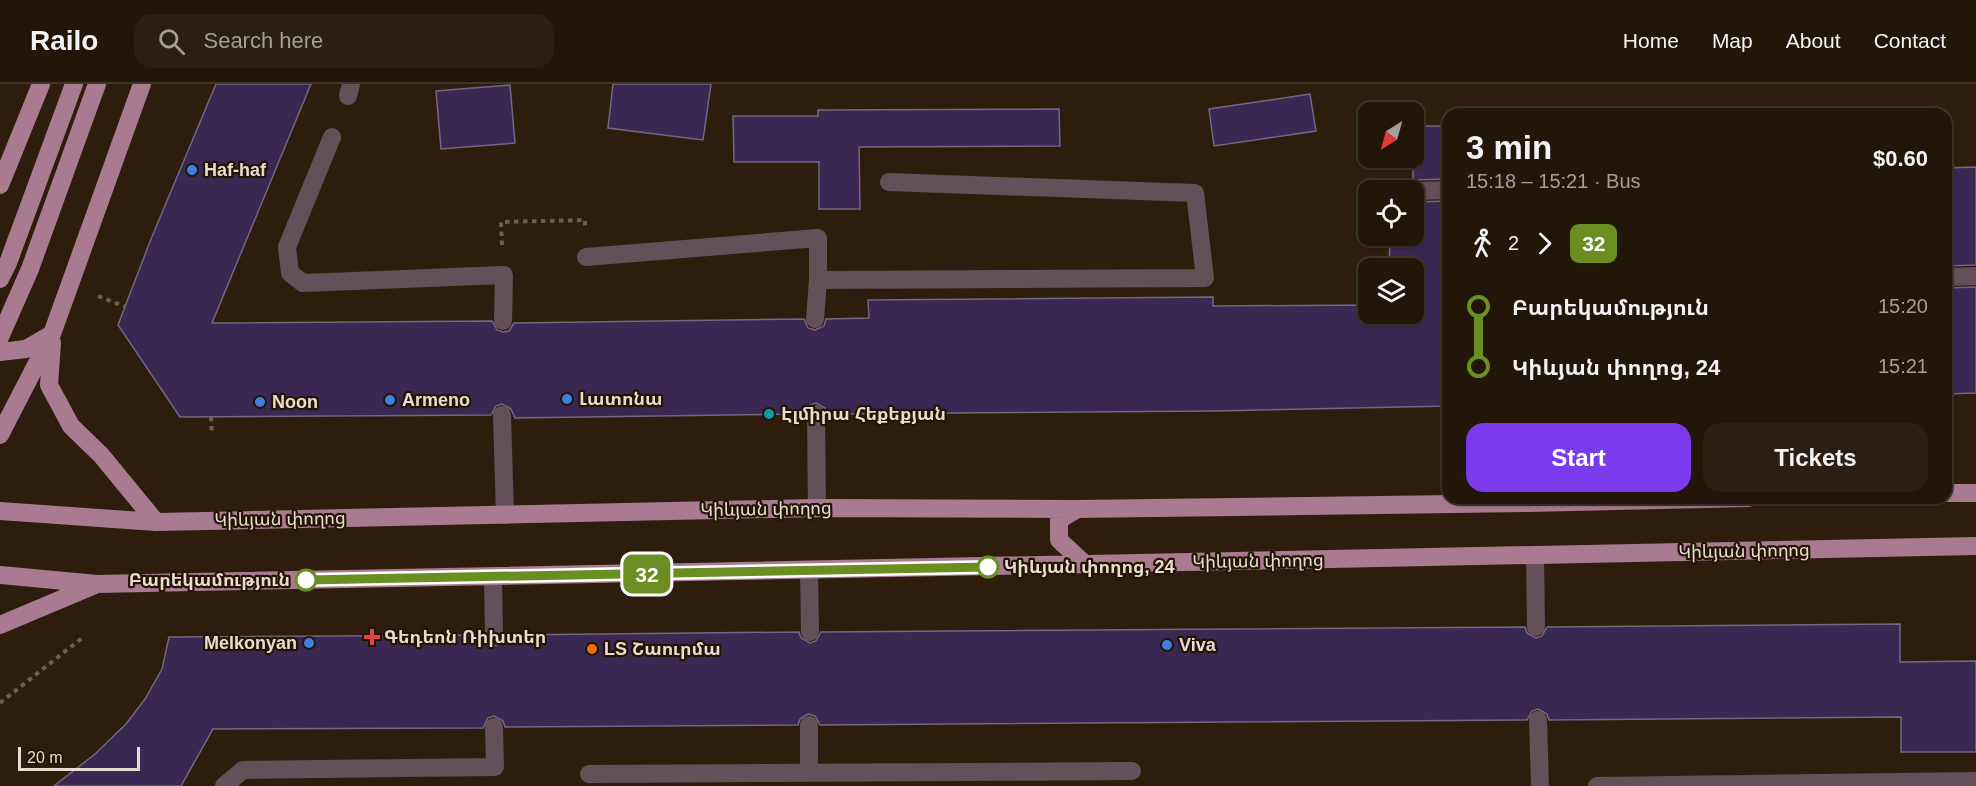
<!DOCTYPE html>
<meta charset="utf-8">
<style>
:root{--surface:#221609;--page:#2a1f12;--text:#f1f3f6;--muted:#a29f9c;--line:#3f352a;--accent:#7c3aed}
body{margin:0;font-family:Arial,"Noto Sans Armenian",sans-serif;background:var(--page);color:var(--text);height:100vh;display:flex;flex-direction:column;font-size:22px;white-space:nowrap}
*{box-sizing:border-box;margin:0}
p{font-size:20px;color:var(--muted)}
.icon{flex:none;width:33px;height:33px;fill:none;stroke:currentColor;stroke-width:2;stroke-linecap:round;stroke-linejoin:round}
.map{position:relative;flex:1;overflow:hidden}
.panel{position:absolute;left:1442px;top:24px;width:510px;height:396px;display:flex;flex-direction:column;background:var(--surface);border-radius:18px;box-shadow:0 2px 4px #0004,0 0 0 2px var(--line)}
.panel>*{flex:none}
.badge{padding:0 12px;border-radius:9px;font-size:21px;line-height:39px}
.needle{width:39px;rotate:217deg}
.buttons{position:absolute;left:1358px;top:18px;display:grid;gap:12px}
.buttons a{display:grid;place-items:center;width:66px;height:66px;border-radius:12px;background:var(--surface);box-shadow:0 2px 4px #0004,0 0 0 2px var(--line);font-size:30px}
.scale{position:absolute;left:18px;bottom:15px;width:122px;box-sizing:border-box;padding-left:6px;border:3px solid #e8dcd1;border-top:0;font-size:16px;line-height:21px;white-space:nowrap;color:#e8dcd1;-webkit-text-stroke:4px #241404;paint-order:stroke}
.map>.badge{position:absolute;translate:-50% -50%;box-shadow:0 0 0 3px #fff}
.legs{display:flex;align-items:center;gap:9px;height:66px;padding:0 24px;font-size:20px}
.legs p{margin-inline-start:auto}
.summary{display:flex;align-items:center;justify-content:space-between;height:102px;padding:0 24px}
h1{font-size:33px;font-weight:700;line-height:45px}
.cta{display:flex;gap:12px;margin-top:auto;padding:12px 24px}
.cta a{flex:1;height:69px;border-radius:18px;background:var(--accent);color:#fff;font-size:24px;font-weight:700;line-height:69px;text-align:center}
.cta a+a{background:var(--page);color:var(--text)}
ul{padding:0 24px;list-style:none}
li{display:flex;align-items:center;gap:21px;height:60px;font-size:22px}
li i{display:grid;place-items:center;width:9px;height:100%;margin:0 8px;background:currentColor}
li i::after{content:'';width:15px;height:15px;margin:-8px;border:4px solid;border-radius:50%;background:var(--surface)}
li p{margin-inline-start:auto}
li:first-child i{background:linear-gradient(#0000 50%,currentColor 0)}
li:last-child i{background:linear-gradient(currentColor 50%,#0000 0)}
header{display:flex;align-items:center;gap:36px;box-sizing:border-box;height:84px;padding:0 30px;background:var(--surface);border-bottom:2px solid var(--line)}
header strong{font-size:28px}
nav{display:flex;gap:33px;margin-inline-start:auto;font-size:21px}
.search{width:420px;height:54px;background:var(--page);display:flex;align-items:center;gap:15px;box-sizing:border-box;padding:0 21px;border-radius:18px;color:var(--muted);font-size:22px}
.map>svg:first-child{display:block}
.building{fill:#392852;stroke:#716881;stroke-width:1.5}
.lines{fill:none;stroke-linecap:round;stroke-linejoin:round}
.path{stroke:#6e5e50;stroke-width:4;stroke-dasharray:4.5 4.5;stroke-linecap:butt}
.lane{stroke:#654f59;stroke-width:18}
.primary{stroke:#a87b91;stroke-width:18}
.line-1-casing{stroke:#fff;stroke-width:14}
.line-1{stroke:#6b8e23;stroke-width:9}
.shop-dot{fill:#3f7fe0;stroke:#241404;stroke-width:2}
.culture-dot{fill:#0f9aa8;stroke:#241404;stroke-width:2}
.stop-1-dot{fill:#fff;stroke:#6b8e23;stroke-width:3}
.health-dot{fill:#e0444e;stroke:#241404;stroke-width:2}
.food-dot{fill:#e8710a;stroke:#241404;stroke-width:2}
.labels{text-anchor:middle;stroke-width:4.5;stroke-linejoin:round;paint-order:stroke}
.poi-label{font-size:18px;font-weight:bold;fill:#e8dcd1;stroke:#241404;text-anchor:start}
.street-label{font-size:18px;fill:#e8dcd1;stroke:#241404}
.stop-label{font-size:18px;font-weight:bold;fill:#e8dcd1;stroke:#241404;text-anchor:start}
</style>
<header>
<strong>Railo</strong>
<div class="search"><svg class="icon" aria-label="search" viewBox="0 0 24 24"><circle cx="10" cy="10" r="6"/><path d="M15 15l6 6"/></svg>Search here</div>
<nav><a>Home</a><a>Map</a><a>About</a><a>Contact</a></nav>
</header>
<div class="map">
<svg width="1976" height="702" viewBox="0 0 1976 702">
<rect width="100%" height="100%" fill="#2e1d0c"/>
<path class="building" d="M216,0H311L212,239L492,237L497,246L503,248L509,247L514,239L804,235L808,244L815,246L824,242L826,235L869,234L868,216L1213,213V222L1368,221V230H1413V184H1389L1390,152H1413V118L1448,117V322L1215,327L827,330L825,324L816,319L810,321L805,330L515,334L511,325L502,320L496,322L491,331L180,333L118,241L151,155Z
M613,0H711L703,56L608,44Z
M510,1L515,59L441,65L436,7Z
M1310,10L1316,47L1214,62L1209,25Z
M1059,25L1060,62L859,63L860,125H819V78H734L733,32H818V26Z
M1413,42H1448V95L1413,96Z
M1976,83V181L1946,182V84Z
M1976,203V309L1946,310V204Z
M1900,540V578L1976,577V668H1901V633L1549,636L1547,630L1538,625L1532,627L1527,636L820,641L815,632L808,630L800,635L798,641L505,643L503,637L494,632L488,634L483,644L213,645L181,702H54L95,670L126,640L145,615L162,585L169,553L483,551L485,557L494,562L500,560L505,551L799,548L801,554L810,559L816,557L821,548L1525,543L1527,549L1536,554L1542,552L1547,543Z"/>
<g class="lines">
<path class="path" d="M502,161L501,138L585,136V142
M98,212L126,223
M211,333L212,351
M0,619L82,554"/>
<path class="lane" d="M348,12L351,0
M332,53L287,163L290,189L303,199L504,191L503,237
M1416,107L1448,106
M586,173L818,154V196L1205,194L1195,109L889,98
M1946,193L1976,192
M815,235L818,196
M816,330L817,424
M502,331L505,431
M1535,471L1536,543
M809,486L810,548
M493,493L494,551
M1538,636L1540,702
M809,689V641
M589,690L1132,687
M224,702L243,686L495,683L494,643
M1597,702L1976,697"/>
<path class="primary" d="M0,101L41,0
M0,195L8,179L74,0
M0,253L30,185L97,0
M52,259L49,301L71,342L101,371L156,438
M0,268L26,265L52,250
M0,351L52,250L142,0
M1946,409H1976
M1077,425L1059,436V456L1086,481
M0,427L156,438L817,424L1077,425L1528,419L1749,414
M0,491L97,500L1976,462
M0,541L95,501"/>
</g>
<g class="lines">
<defs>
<path id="line-1" d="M306,496L988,483"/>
</defs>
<use href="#line-1" class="line-1-casing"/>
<use href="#line-1" class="line-1"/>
</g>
<g class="shop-dot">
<circle cx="192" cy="86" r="6"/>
<circle cx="567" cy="315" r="6"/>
<circle cx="390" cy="316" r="6"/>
<circle cx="260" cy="318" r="6"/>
<circle cx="309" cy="559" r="6"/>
<circle cx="1167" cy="561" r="6"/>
</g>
<circle class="culture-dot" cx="769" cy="330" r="6"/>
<g class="stop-1-dot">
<circle cx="988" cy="483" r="10"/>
<circle cx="306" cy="496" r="10"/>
</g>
<path class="health-dot" d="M369 544h6v6h6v6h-6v6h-6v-6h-6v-6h6z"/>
<circle class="food-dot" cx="592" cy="565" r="6"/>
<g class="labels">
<g class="poi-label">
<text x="204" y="92">Haf-haf</text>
<text x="579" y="321">Լատոնա</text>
<text x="402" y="322">Armeno</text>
<text x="272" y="324">Noon</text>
<text x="781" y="336">Էլմիրա Հեքեքյան</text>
<text x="384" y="559">Գեդեոն Ռիխտեր</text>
<text x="297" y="565" text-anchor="end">Melkonyan</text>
<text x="1179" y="567">Viva</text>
<text x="604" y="571">LS Շաուրմա</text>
</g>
<g class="street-label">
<text transform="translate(766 425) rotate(-1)" y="6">Կիևյան փողոց</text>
<text transform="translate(280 435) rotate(-1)" y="6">Կիևյան փողոց</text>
<text transform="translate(1744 467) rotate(-1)" y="6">Կիևյան փողոց</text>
<text transform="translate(1258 477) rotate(-1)" y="6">Կիևյան փողոց</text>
</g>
<g class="stop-label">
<text x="1004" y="489">Կիևյան փողոց, 24</text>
<text x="290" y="502" text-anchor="end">Բարեկամություն</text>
</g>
</g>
</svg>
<div class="buttons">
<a><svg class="needle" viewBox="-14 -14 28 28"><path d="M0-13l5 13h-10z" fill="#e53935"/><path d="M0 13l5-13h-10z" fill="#a29f9c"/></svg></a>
<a><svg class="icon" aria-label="locate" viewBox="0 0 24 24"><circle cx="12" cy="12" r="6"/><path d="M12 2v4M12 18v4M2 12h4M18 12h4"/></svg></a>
<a><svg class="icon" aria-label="layers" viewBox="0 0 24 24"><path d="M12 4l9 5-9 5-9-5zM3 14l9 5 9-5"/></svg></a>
</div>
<div class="scale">20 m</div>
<b class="badge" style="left:647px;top:490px;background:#6b8e23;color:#fff">32</b>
<section class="panel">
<div class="summary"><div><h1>3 min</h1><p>15:18 – 15:21 · Bus</p></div><b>$0.60</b></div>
<div class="legs"><svg class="icon" aria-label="walk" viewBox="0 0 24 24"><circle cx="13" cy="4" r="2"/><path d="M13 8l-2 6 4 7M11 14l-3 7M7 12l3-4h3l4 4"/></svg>2<svg class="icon" aria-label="forward" viewBox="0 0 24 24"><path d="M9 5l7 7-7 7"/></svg><b class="badge" style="background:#6b8e23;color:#fff">32</b></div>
<ul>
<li><i style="color:#6b8e23"></i><b>Բարեկամություն</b><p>15:20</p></li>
<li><i style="color:#6b8e23"></i><b>Կիևյան փողոց, 24</b><p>15:21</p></li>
</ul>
<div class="cta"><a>Start</a><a>Tickets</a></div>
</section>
</div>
